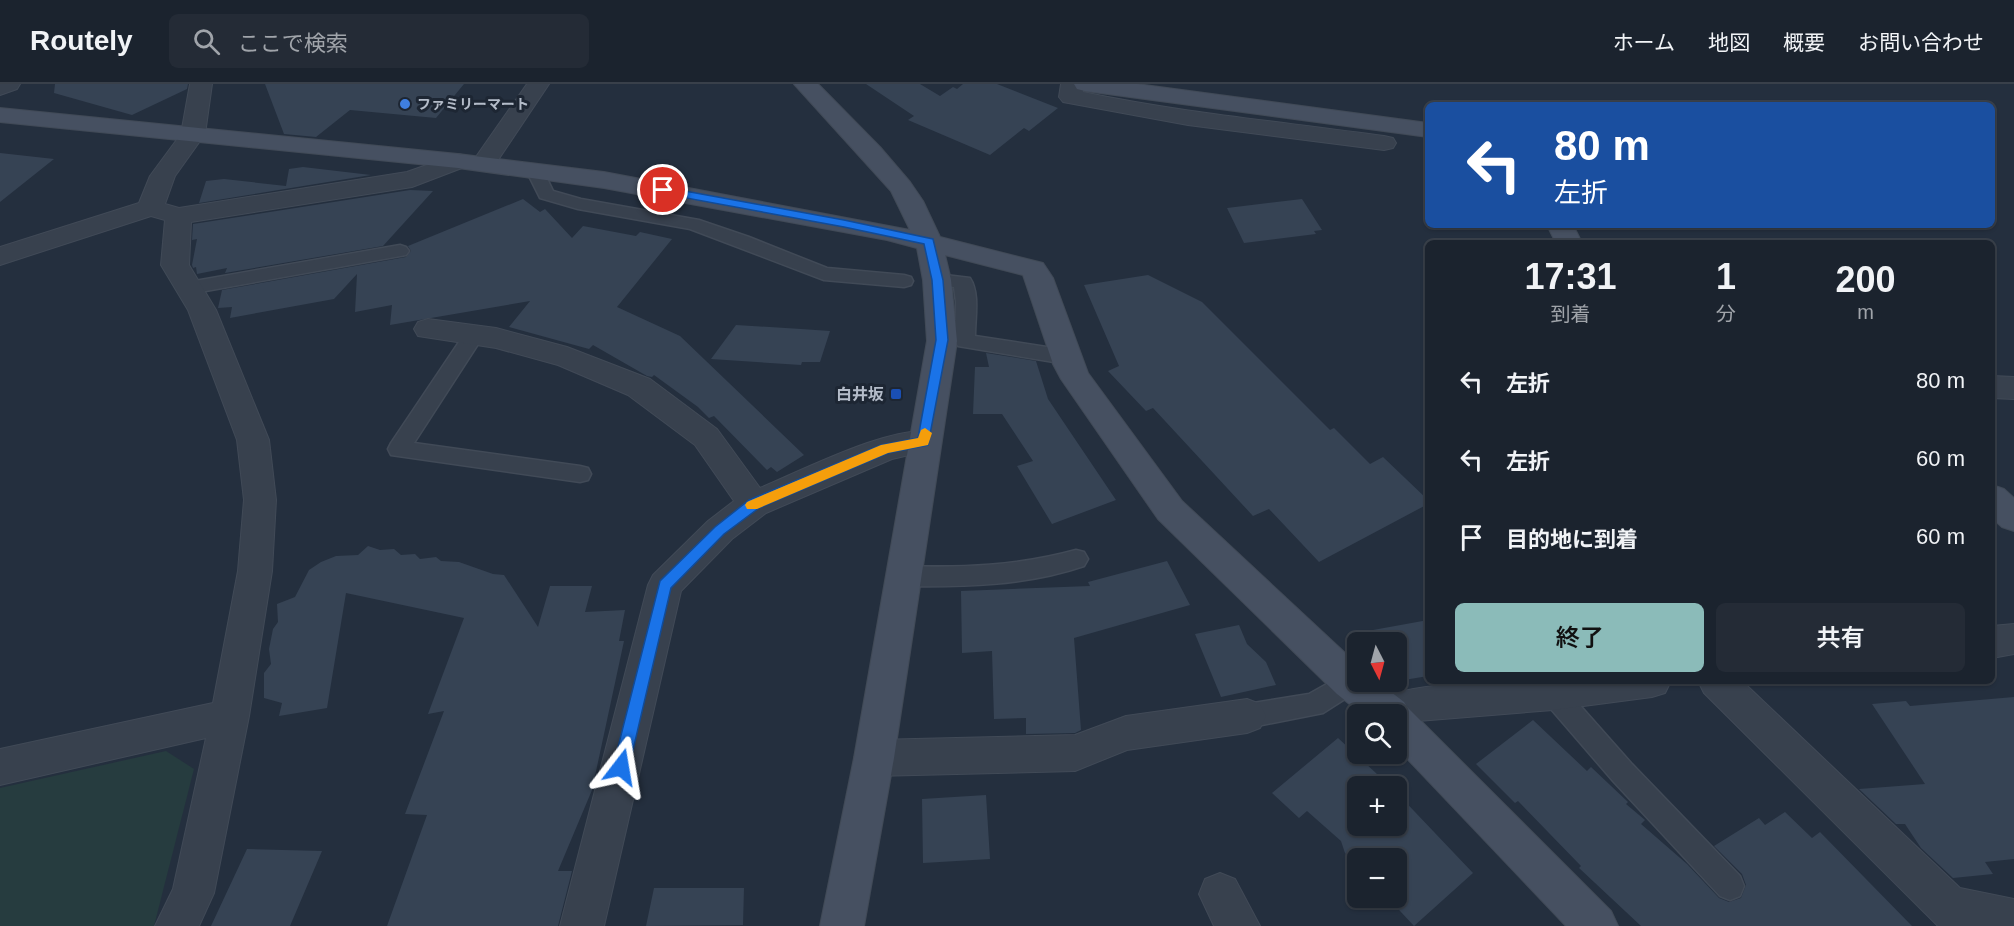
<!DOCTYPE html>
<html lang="ja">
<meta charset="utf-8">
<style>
:root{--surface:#1b232e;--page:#242b36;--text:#f1f3f6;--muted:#a0a4aa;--line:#39404a;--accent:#8bbbb9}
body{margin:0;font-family:Arial,"Noto Sans JP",sans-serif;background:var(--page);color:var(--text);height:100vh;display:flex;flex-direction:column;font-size:22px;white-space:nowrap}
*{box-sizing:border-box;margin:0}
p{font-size:20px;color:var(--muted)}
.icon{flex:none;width:33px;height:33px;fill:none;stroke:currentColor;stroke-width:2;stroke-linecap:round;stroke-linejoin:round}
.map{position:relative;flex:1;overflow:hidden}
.panel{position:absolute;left:1425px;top:156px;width:570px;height:444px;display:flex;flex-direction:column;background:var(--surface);border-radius:9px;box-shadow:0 2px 4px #0004,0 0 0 2px var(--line)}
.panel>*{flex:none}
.top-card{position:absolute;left:1425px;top:18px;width:570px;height:126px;border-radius:9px;box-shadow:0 2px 4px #0004,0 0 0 2px var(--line);background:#1a4fa0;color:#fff;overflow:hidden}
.needle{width:39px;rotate:174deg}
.controls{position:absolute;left:1347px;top:548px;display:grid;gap:12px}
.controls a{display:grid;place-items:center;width:60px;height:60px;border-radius:9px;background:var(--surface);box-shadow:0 2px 4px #0004,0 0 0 2px var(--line);font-size:30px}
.pin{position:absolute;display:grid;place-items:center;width:51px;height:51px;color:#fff;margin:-26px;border:3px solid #fff;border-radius:50%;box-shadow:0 2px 6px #0007}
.me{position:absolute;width:66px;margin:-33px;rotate:14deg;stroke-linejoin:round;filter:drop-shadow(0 0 4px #0008)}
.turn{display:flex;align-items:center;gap:21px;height:126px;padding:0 30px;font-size:27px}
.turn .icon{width:78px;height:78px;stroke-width:2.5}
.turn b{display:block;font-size:42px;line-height:51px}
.eta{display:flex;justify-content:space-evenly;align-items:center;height:102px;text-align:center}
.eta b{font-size:36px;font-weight:600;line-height:42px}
.button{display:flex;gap:12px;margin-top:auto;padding:12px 30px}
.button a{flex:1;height:69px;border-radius:9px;background:var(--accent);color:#111;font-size:24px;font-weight:600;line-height:69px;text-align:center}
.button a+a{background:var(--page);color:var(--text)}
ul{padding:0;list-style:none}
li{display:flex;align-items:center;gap:18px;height:78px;padding:0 30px}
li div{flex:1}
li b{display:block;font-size:22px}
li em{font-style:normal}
header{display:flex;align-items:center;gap:36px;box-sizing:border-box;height:84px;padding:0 30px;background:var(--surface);border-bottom:2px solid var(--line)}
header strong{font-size:28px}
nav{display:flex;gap:33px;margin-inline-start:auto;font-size:21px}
.search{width:420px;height:54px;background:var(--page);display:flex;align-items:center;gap:15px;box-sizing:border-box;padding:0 21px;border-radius:9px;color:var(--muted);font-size:22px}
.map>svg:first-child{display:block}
.green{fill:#263c3f}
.building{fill:#364354}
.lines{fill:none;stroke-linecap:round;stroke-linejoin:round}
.lane-casing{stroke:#414a57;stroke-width:3}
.street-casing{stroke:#414a57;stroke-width:2}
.secondary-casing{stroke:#414a57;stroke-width:2}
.lane{fill:#38414e;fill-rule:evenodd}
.street{fill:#38414e;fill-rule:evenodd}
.secondary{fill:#465061;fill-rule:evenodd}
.route{fill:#1a73e8;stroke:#114b97;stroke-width:1.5}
.slow{fill:#f59e0b}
.shop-dot{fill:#3f7fe0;stroke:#1d2633;stroke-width:2}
.transit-dot{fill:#1a4fb4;stroke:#1d2633;stroke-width:2}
.labels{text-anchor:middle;stroke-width:6;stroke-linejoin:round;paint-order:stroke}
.far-poi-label{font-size:14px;font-weight:bold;fill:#b4bcc9;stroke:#1d2633;text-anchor:start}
.poi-label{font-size:16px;font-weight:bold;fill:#b4bcc9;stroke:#1d2633;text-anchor:end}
</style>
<header>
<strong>Routely</strong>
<div class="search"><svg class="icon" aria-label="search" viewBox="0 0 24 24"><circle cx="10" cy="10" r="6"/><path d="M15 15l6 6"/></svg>ここで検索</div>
<nav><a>ホーム</a><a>地図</a><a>概要</a><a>お問い合わせ</a></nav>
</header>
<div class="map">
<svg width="2014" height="842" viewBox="0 0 2014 842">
<rect width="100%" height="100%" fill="#242f3e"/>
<!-- green -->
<path class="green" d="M166,667L194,685L154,842H0V704Z"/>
<!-- building -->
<path class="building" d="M55,0H188L187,5L132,31L54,9Z
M265,0H464L436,34L350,26L316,53L284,50Z
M866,0H920L940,12L953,3L957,5L963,0H997L1058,24L1029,47L1024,44L990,71L908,36L914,32Z
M0,69L54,75L0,118Z
M303,83L371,91L199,119L206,97L224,95L286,102L289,85Z
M410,106L433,107L383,162L225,189L227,184L197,190L196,183L193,184L192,181L197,155L192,156L193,140Z
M523,115L540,128L545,125L572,154L583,142L636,152L640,148L672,155L617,223L680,252L804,371L777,388L771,383L767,386L714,332L709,334L698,323L654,291L652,293L647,292L593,261L589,265L509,243L530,217L390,241L392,221L355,228L357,190L334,215L230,234L232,223L218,224L222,206L406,173L411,167L408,162Z
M1302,115L1322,146L1314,147L1316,150L1244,159L1227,124Z
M1148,191L1202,218L1330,346L1334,344L1370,380L1383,373L1428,416V420L1319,478L1269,425L1253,432L1153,324L1146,327L1108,287L1119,282L1084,201Z
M736,241L801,245L830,247L820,278H802L801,281L711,275Z
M986,269L1036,277L1048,315L1116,416L1052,440L1017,382L1033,377L1002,330H973L975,283H989Z
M368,462L380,466L394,465L401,471L415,470L420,475L436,473L441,477L459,478L493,490L504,491L538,543L550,502H592L585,528L625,526L619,557H624L592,706L558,787H572L558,842H387L427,731L405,730L444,627L428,630L464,534L346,509L327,624L279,632L282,619L264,614V589L271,580L269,565L273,545L278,538L277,520L295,513L309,486L321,478L336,472L358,471Z
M1167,477L1190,521L1074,554L1081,646L1075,649L1026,650V634L994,635L992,567L962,569L961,507L1090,502L1088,498Z
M1428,536V592L1386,599L1385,597H1396V558H1367L1362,548Z
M1239,541L1247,560L1266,578L1276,601L1221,613L1195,550Z
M2014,613V775L1985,778L1993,790L1953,794L1921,764L1905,740H1896L1859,705L1925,700L1872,620L1906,617L1910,622Z
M1533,636L1587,687L1591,683L1628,718L1626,720L1645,736L1641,740L1687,780L1719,814L1729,818L1741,814L1746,801L1742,790L1714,762L1759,734L1765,741L1785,728L1812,754L1820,748L1912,842H1641L1579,784L1581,782L1518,717L1515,719L1476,680Z
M1338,654L1390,702H1358V741H1396V708L1473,789L1414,842L1387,813H1396V774H1358V782L1345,769L1341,757L1307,727L1299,734L1272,709Z
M986,711L990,775L923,779L922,715Z
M247,765L322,767L290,842H211Z
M654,804H744L743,841L646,842Z"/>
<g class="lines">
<!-- lane casing -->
<g class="lane-casing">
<path id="lane" d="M535,81L541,82L553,107L581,115L699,136L749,153L827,184L904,191L911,193L913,197L911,201L904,203L824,196L690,145L578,125L540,114L526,86L529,82Z
M400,161L406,163L409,167L406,171L189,210L182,208L180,204L182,200L189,198Z
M937,190L970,194C980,209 975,234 975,252L1066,266L1073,268L1076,273L1073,278L1066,280L958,262L955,257L956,218L954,203L930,200L928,196L930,192Z
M474,244L481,246L484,251L414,359L580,382L588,384L591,390L588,396L580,398L391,371L388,365L391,359L467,246Z
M1076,466L1084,468L1088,475L1084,482C1025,502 964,503 902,502L894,499L890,492L894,485L902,482C962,484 1018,482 1076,466Z
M1350,587L1358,590V597L1363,598L1359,606L1323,629L1247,644L1238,640L1234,632L1238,624L1247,620L1309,610Z
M1553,598L1562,601L1631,679L1740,792L1744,802L1740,812L1730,816L1720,812L1613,697L1544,617L1540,609L1544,601Z"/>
</g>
<!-- street casing -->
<g class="street-casing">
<path id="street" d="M0,0H20L17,5L0,11Z
M190,0H212L205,50L175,92L165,120L179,124L407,88L458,70L467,72L470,77L467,82L412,103L191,138L189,181L216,226L269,356L276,416L272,487L249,632L214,809L199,842H155L173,805L206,654L0,701V665L213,619L238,487L244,416L237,356L188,226L161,181L165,136L151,132L0,181V163L139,119L150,92L181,50Z
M527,0H549L492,85L483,87L474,85L471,80Z
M1061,0H1083V8C1182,29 1284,38 1384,52L1393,54L1396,59L1393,64L1384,66L1188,41L1063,18L1059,13Z
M428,235L496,244L567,263L650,295L717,345L760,404C799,388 898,337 935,349L940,357L935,365L892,375L766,429L732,455L681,507L604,842H560L648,501L653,491L708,437L734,417L695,361L628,311L558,281L496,264L418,252L414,245L418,238Z
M1992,292L2014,293V315L1992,314Z
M2014,540V570L1992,574V542Z
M1496,597H1671L1665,609L1652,613L1553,626L1418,637L1396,642V630H1370L1369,627L1375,615C1413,601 1455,600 1496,597Z
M1698,597H1742L1960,804L2014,815V842H1938L1704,609Z
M1247,615L1260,620L1266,632L1260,644L1247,649L1127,666L1075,687L874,692L860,687L854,674L860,661L874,656L1075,651L1126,632Z
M1220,789L1235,795L1260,842H1214L1199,810L1205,795Z"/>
</g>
<!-- secondary casing -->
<g class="secondary-casing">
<path id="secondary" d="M794,0H818L880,63L910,98L923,117L940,153L1043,179L1053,194L1088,289L1182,417L1358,581V597H1377L1404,618L1407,623L1611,827L1618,842H1566L1396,663V630H1362L1337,610L1158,435L1061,295L1053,280L1023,191L945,171L951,196L957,257L894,674L864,842H820L854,674L927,257L923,196L917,164L887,156L604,104L458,84L0,38V24L458,70L604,88L910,146L891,107Z
M1074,0H1137L1428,39V53L1085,7L1077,5Z
M1547,141H1573L1582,159H1556Z
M1992,401L2004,405L2014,414V447L2002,443L1992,434Z"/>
</g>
<!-- lane -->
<use href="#lane" class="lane"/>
<!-- street -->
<use href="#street" class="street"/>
<!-- secondary -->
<use href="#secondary" class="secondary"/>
</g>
<!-- route -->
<path class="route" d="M663,103L844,136L933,155L943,196L948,256L928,361L888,369L759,424L724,450L671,504L629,683L626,688L621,690L615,688L613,683L660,497L715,443L749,416L881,361L918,354L936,256L932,196L924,160L844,143L659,109V104Z"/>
<!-- slow -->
<path class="slow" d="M925,344L932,349L928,361L888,369L757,425H747L745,421L747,418L881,361L918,354L921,346Z"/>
<!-- markers -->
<circle class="shop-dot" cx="405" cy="20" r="6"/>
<rect class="transit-dot" x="890" y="304" width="12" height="12" rx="3"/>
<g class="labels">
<!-- far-poi labels -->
<g class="far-poi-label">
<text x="417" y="25">ファミリーマート</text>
</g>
<!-- poi labels -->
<g class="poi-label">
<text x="884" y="316">白井坂</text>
</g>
</g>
</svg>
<div class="controls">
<a><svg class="needle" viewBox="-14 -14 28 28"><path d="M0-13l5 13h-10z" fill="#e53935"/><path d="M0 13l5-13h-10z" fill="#a0a4aa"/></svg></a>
<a><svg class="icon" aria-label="search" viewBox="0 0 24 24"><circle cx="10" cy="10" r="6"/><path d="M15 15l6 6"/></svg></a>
<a>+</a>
<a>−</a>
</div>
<div class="pin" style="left:663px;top:106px;background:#d93025"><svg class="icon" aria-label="arrive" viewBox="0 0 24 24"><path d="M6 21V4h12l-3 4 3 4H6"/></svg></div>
<svg class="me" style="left:621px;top:683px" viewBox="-20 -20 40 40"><path d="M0-17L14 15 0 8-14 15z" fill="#1a73e8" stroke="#fff" stroke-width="4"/></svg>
<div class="top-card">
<div class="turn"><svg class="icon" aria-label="left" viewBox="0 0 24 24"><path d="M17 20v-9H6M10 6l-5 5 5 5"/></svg><div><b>80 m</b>左折</div></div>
</div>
<section class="panel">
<div class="eta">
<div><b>17:31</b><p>到着</p></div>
<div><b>1</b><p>分</p></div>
<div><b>200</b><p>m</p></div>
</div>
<ul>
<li><svg class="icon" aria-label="left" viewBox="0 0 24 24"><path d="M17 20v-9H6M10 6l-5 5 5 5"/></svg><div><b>左折</b></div><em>80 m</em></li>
<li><svg class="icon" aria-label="left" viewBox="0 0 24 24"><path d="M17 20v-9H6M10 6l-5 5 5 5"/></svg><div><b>左折</b></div><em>60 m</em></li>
<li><svg class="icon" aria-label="arrive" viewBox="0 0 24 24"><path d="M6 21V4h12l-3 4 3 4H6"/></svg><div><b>目的地に到着</b></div><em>60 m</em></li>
</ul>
<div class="button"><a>終了</a><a>共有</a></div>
</section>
</div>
